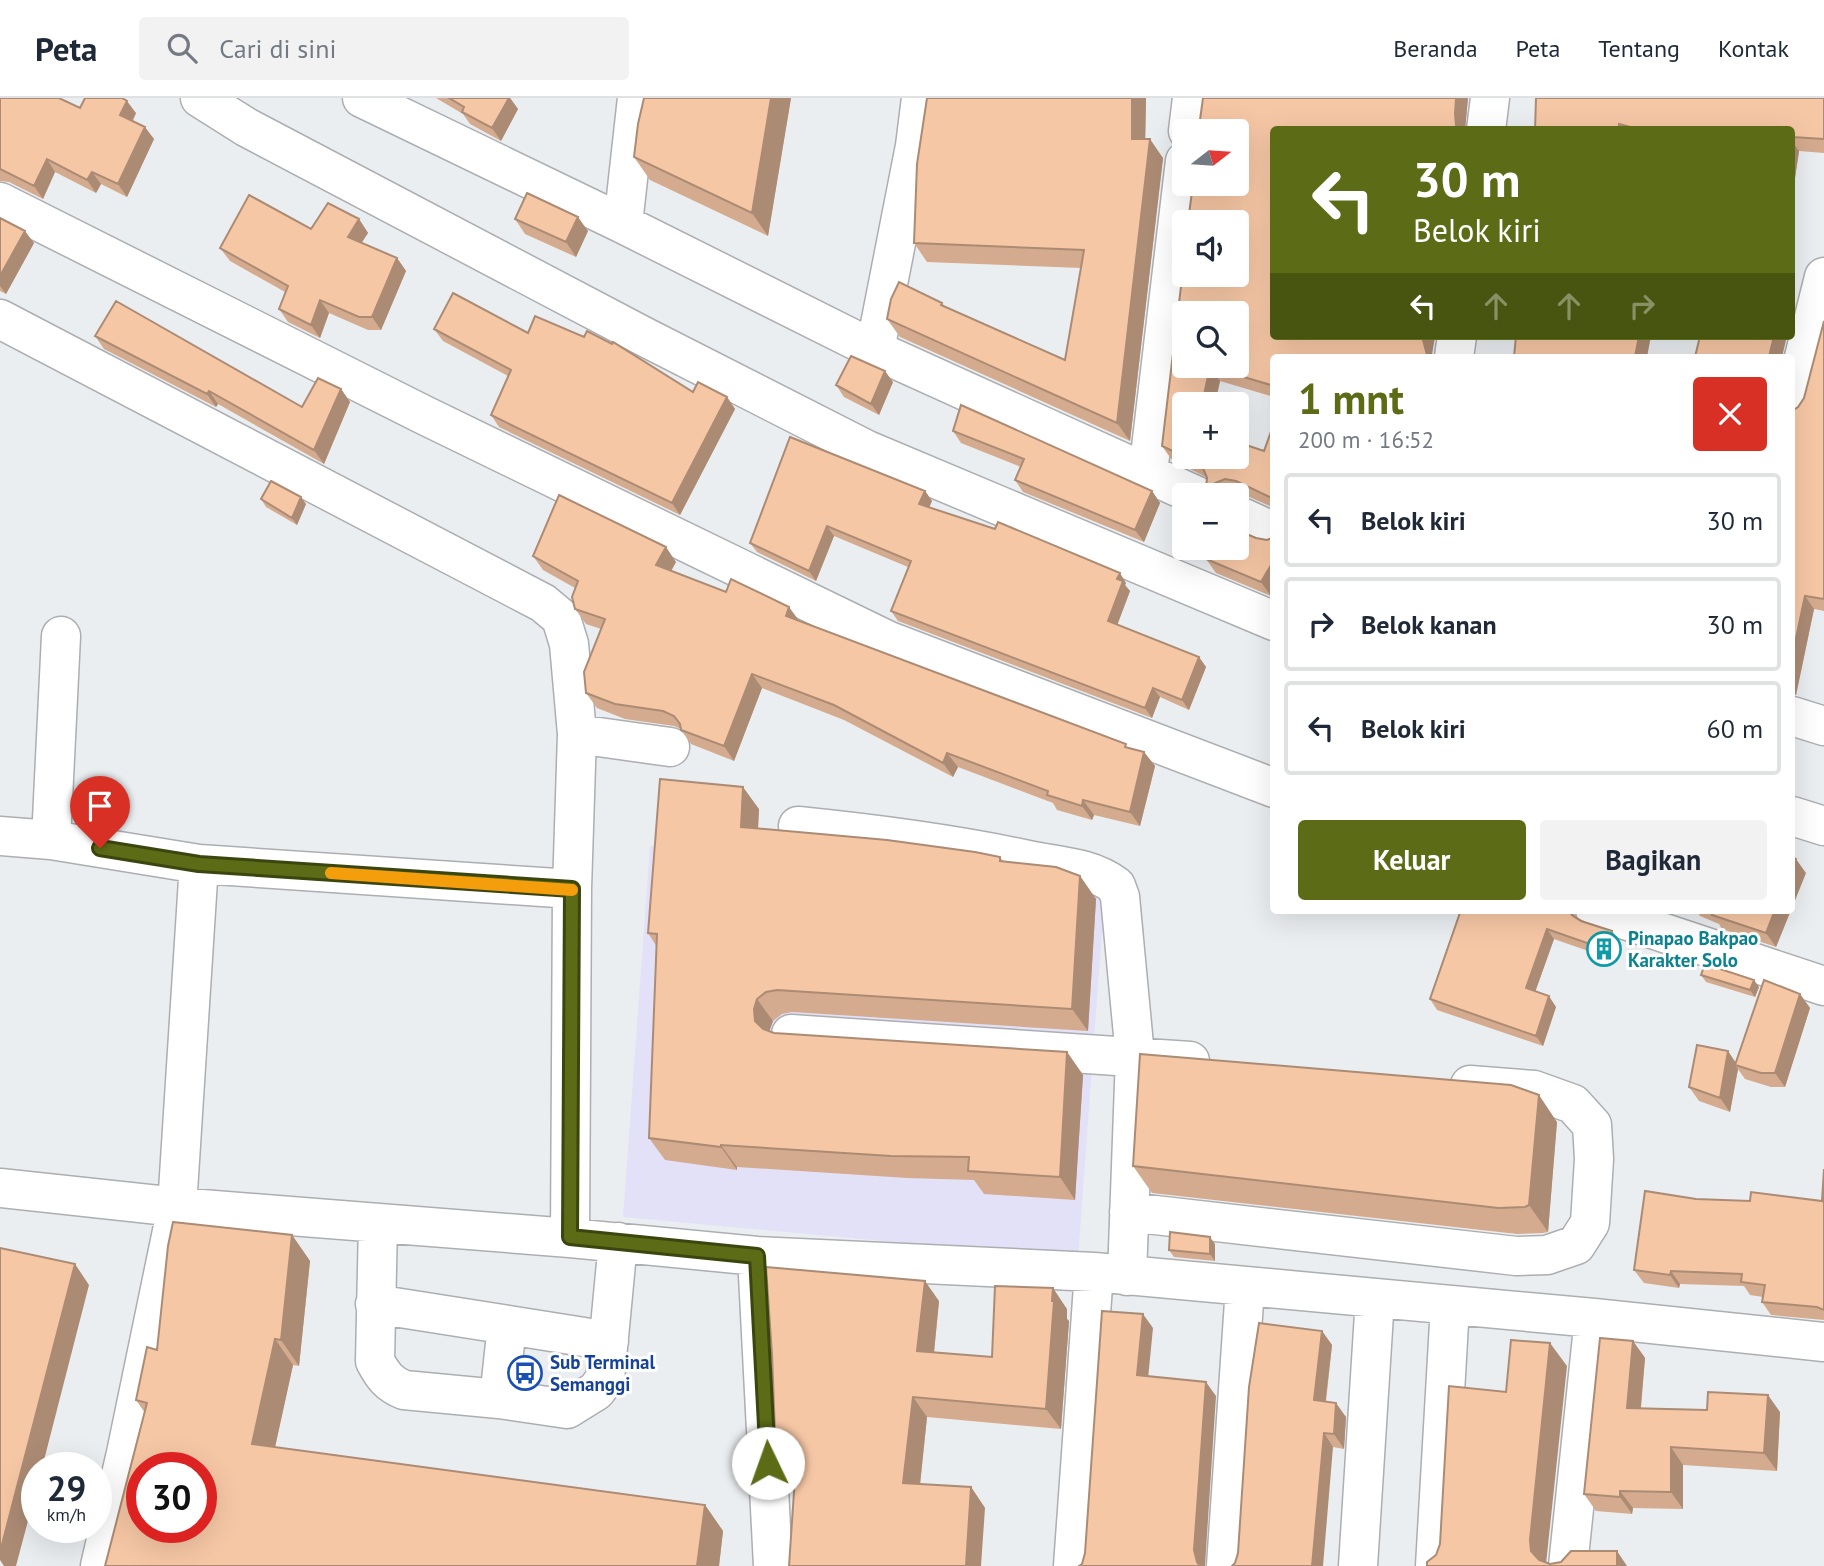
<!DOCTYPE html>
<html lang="id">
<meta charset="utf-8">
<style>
:root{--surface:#fff;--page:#f2f2f3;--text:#1f2937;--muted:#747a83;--line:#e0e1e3;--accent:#5b6b16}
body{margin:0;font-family:"PT Sans",sans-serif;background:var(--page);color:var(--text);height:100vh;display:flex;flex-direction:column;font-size:26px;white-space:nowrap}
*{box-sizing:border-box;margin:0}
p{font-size:23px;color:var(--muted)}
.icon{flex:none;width:38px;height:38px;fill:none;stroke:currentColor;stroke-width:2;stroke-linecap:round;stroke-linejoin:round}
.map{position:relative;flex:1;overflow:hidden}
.drawer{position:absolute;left:1270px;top:256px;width:525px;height:560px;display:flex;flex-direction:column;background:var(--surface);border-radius:7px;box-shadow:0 7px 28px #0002}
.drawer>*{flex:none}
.banner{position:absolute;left:1270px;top:28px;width:525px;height:214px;border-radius:7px;box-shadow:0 7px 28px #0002;background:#5b6b16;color:#fff;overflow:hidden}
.needle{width:46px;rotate:73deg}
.buttons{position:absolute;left:1172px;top:21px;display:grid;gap:14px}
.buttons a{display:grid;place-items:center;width:77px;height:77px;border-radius:7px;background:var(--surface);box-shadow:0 7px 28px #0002;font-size:35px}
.speed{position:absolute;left:21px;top:1354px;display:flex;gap:14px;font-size:35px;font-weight:700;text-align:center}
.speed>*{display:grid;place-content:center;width:91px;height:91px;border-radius:50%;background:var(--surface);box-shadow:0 7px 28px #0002;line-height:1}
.speed small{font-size:18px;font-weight:400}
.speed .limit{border:10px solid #d22;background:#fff;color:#111}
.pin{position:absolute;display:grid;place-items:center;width:60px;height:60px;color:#fff;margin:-72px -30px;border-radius:50% 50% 50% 0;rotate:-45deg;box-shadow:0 0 7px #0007}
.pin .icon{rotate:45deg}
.me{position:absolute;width:77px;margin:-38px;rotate:357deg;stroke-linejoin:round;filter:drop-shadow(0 0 5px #0008)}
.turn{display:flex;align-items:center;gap:24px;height:147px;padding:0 28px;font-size:32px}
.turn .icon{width:91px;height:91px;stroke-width:2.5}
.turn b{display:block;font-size:49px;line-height:60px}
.lanes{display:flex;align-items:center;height:66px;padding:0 28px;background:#0003;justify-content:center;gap:35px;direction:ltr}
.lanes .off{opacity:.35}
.round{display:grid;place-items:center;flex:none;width:74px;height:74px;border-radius:7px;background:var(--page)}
.headline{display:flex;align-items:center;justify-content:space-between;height:119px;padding:0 28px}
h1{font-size:42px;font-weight:700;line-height:52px;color:var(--accent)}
.action{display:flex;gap:14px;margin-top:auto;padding:14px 28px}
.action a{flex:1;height:80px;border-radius:7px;background:var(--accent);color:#fff;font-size:28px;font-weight:700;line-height:80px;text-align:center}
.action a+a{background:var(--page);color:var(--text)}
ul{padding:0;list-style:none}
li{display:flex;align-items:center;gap:21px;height:94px;margin:0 14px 10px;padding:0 14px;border:4px solid var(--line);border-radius:7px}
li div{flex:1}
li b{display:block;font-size:26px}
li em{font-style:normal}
header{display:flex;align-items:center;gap:42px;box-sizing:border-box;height:98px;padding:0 35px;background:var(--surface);border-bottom:2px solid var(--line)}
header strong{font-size:33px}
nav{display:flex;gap:38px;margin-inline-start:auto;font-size:24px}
.search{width:490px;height:63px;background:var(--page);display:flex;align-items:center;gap:18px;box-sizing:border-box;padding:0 24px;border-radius:7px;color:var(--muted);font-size:26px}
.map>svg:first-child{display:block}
.commercial{fill:#e3e1f7}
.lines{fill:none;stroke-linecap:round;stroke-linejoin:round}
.minor-casing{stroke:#acaeb1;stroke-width:41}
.minor{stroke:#fff;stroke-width:38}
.wall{fill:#d4ab8e}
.shaded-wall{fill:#ac8b74}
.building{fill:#f6c7a5;stroke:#ac8b74;stroke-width:2;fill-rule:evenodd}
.route-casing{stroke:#3b460e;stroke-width:18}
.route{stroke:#5b6b16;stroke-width:12}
.slow{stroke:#f59e0b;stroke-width:12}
.labels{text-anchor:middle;stroke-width:6;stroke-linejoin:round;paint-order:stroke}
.culture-label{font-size:19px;font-weight:bold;fill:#0d838f;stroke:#fff;text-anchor:start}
.transit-label{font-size:19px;font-weight:bold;fill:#164399;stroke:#fff;text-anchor:start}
</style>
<header>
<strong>Peta</strong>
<div class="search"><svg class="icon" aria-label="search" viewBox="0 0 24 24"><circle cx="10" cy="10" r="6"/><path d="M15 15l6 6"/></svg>Cari di sini</div>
<nav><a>Beranda</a><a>Peta</a><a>Tentang</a><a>Kontak</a></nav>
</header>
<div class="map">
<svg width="1824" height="1468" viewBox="0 0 1824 1468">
<rect width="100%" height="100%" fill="#ebeef1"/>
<!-- commercial -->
<path class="commercial" d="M650,748L1105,792L1078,1161L623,1119Z"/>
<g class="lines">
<!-- minor casing -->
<g class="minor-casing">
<path id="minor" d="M200,0L246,29L643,238L867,352L1274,523
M362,0L623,126L875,252L915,48L921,0
M1486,32L1490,0
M1188,33L1192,0
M0,104L424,317L889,543L1274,690
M623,126L637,0
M0,221L543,505L561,520L569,546L577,636L572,791L570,1140
M875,252L1195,397
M1454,259L1457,238
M1792,307L1824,179
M1148,375L1185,63
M1237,417L1274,434
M1792,618L1824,628
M577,636L670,649
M1792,718L1824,728
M798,728C877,736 955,746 1033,763C1061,768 1093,770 1116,788L1120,799L1135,958L1127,1178
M0,738L51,742L199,766L572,791
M51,742L61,538
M1595,812L1824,888
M791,936L1190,963
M0,1090L177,1109L570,1140L757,1158L1094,1174L1594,1220L1824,1244
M1129,1114L1516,1158L1547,1157L1576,1147L1590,1125L1594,1061L1592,1027L1573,1006L1534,992L1470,987
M378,1125L375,1263C383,1278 389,1286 404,1292L499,1301L567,1311L596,1293L605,1281L618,1144
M757,1158L773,1468
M375,1206L609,1243
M499,1301L507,1227
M100,1468L126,1355L177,1109L199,766
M1073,1468L1094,1174
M1226,1468L1245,1189
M1358,1468L1375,1200
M1435,1468L1450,1208
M1568,1468L1594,1220"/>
</g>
<!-- minor -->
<use href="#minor" class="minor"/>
</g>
<!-- wall -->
<path class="wall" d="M0,0L136,15L133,23L154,41L127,99L101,86L96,95L55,74L43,101L9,84L0,83Z
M436,0H510L518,11L501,43L470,26L463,16Z
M791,0L768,138L650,82L634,59Z
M927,0H1146L1145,41L1163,60L1130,343L900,239L887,221L942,205L945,209L1065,262L1081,170L927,164L914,145Z
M1203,0H1468L1465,32H1274V238H1435L1432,256L1274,259V299L1220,283L1215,306H1185V359L1264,353L1274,325V410L1245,397L1234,395L1229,397H1212L1206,389V379L1172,362L1162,348Z
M1824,0V55L1799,53L1795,80L1792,79V32H1535Z
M0,120L34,145L6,196L0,193Z
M359,121L368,135L361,145L397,160L406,173L381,232H368L329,215L320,240L288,224L279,211L285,194L230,163L220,150Z
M515,121L588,133L576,159L525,136Z
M1824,223V513L1814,511L1796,597H1792V313L1798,309L1804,300Z
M434,231L528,235L693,294L727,299L735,311L680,417L499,329L491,317L508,278L443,243Z
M95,238L302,309L341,291L350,304L324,366L218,306L216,309L104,251Z
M893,284L879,317L844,299L836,287Z
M953,333L1152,393L1160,405L1144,444L1023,394L1015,382L1021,369L961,345Z
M925,393L932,403L929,410L1126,485L1125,487L1130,493L1117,527L1199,559L1206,569L1189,612L1160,599L1152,620L898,523L891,513L908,469L834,438L816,483L757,454L750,445Z
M261,401L306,406L297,427L266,409Z
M1256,440L1267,442L1271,498L1216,475L1206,461Z
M533,458L676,464L671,473L1129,650L1144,654L1155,668L1140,728L1094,717L1092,722L1057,712L1053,705L958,669L953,679L844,622L762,590L734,663L691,646L681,631L674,628L625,621L597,610L586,595L601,531L586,526L575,511V490L543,472Z
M759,711L758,731L1000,759L1003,763L1080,778L1096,801L1088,933L792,914L782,916L773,923L769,934L774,935L1067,954L1083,977L1075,1102L984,1096L974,1082L907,1080L737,1069V1072L665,1062L649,1040L657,849L648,835Z
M1459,812H1574L1575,818L1619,843L1614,862L1554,841L1535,894L1556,909L1543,948L1437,912L1430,901L1460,812Z
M1696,812H1791L1776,849L1722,831L1719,826L1700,818Z
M1701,877L1759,889L1755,899L1706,884Z
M1800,896L1810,910L1785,989H1771L1745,981L1738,971L1730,1014L1699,1003L1689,989L1736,964Z
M1557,1024L1548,1134L1543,1135L1517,1136L1152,1095L1133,1068Z
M1824,1071V1222L1771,1217L1762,1204L1763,1199L1750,1197L1744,1188L1680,1186L1679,1190L1644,1185L1634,1172L1696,1101L1750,1103H1822Z
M292,1137L310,1163L299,1268L293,1267L275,1349L705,1407L723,1433L719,1468L145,1315L136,1302L157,1252Z
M1215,1146V1163L1174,1159L1169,1152Z
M939,1203L934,1255L992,1259L1067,1211V1221L1069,1223L1061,1331L927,1319L920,1386L971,1389L985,1410L790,1383L776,1362Z
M1322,1233L1332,1247L1326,1304L1346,1319L1344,1351L1333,1349L1235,1465Z
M1633,1243L1645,1260L1641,1311L1780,1314L1777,1373L1683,1367V1411L1633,1410L1632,1416L1596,1413L1584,1396Z"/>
<!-- shaded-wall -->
<path class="shaded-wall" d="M509,0H510L518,11L501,43L492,30Z
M771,0H791L768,138L752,115Z
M1132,0H1146L1145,59L1132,41Z
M1456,0H1468L1465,32H1459L1456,27L1455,16Z
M127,3L136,15L129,29L120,17Z
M145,29L154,41L127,99L118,86Z
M1150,41L1163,60L1130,343L1117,325Z
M1792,43L1799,53L1795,80L1792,76Z
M47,61L55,74L43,101L34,88Z
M92,74L101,86L96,95L87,82Z
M578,119L588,133L576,159L566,144Z
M359,121L368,135L357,152L348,139Z
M25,133L34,145L6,196L0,188V178Z
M397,160L406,173L381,232L372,219Z
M320,202L329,215L320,240L311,227Z
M1423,238H1435L1432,256L1433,259H1426L1423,242Z
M1639,238H1651L1647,259H1635Z
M1774,238H1787L1782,259H1769Z
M1210,269L1220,283L1215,306H1202Z
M885,273L893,284L879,317L871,306Z
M341,291L350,304L324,366L314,352Z
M209,293L218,306L216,309L207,296Z
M727,299L735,311L680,417L672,405Z
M1215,385L1224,397H1215L1210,390Z
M925,393L932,403L926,416L919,406Z
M1152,393L1160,405L1144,444L1135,432Z
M301,399L306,406L297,427L292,420Z
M827,428L834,438L816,483L809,473Z
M666,449L676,464L666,482L656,467Z
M1274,462V493L1271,498L1261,484Z
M1120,475L1126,485L1125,487L1130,493L1115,533L1108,523L1117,481Z
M1805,498L1814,511L1796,597L1792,591V559Z
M789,509L800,524L786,518Z
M1199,559L1206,569L1189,612L1182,602Z
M752,576L762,590L734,663L724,648Z
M1153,590L1160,599L1152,620L1145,610Z
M1144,654L1155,668L1140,728L1130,714Z
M947,655L958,669L953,679L943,665Z
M743,689L759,711L757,751L741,729Z
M1083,702L1094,717L1092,722L1082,708Z
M1796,761L1806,775L1792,810V772Z
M1080,778L1096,801L1088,933L1072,911Z
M1775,812H1791L1776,849L1766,835Z
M1547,831L1554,841L1533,900L1526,890Z
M1612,833L1619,843L1614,862L1607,852Z
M1754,882L1759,889L1755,899L1750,892Z
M1800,896L1810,910L1785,989L1775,975Z
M1549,898L1556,909L1543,948L1536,938Z
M757,901L773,923L769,934L771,945L755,923L754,911Z
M1728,953L1738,968L1735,967L1738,971L1730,1014L1720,1000Z
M1067,954L1083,977L1075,1102L1060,1079Z
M1539,997L1557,1024L1548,1134L1529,1107Z
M721,1047L737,1069V1072L721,1049Z
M292,1137L310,1163L299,1268L281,1242Z
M1210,1139L1215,1146V1163L1210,1156Z
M75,1166L89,1187L42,1370H37V1389L16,1468H4L0,1462V1454Z
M1671,1173L1680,1186L1679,1190L1670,1177Z
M925,1183L939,1203L932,1274L917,1253Z
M1053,1190L1067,1211V1221L1069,1223L1061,1331L1046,1311Z
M1143,1216L1153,1230L1147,1291L1137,1277Z
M1322,1233L1332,1247L1324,1316L1314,1302Z
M275,1241L293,1267L270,1372L252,1346Z
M1633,1243L1645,1260L1639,1328L1627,1310Z
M1550,1245L1567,1268L1546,1466L1542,1468L1531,1453L1530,1442Z
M1206,1284L1216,1298L1205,1468H1200L1197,1464L1194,1452Z
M1768,1297L1780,1314L1777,1373L1764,1355Z
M913,1299L927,1319L918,1406L903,1385Z
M1336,1305L1346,1319L1344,1351L1334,1336Z
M1324,1335L1333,1349L1323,1468H1312Z
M1671,1349L1683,1367V1411L1671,1394Z
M971,1389L985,1410L981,1468H966Z
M1620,1393L1633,1410L1632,1416L1620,1399Z
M705,1407L723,1433L719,1468H697Z
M1617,1453L1627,1468H1617Z"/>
<!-- building -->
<path class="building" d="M0,0H59L80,10L85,0H122L127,3L120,17L145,29L118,86L92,74L87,82L47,61L34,88L0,71Z
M449,0H509L492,30L462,14L464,9Z
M644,0H771L752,115L634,59L638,26Z
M927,0H1132V41H1150L1117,325L887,221L891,201L899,184L942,205L941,207L1065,262L1084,152L914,145L917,66Z
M1203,0H1456L1455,16L1456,27L1460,32H1274V238H1423V242L1427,257L1426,259H1274V288L1210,269L1202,306H1185V359H1237V344L1264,353L1274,325V401L1236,383L1225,381L1215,385L1210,390L1206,389L1207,380L1203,370L1194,363L1162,348L1185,155V177H1237V124H1188L1193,86H1237V33H1193L1200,22ZM1185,215H1237V268H1185Z
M1536,0H1824V41L1792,39V32H1642L1619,26V32H1535Z
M527,95L578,119L566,144L515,121Z
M249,97L311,131L328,105L359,121L348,139L397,160L372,219H359L320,202L311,227L279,211L288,188L220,150Z
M0,120L25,133L0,178Z
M453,195L528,235L535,218L584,239L587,233L612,246L613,244L693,294L698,284L727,299L672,405L491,317L511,272L434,231Z
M116,203L302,309L318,280L341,291L314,352L209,293L207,296L95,238Z
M1824,223V501L1805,498L1792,559V313L1798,309L1804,300Z
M1516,238H1639L1635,259H1514Z
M1700,238H1774L1769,259H1695Z
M851,258L885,273L871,306L836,287Z
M961,307L1152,393L1135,432L1015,382L1024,361L953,333Z
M790,339L925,393L919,406L995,431L998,424L1120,475L1117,481L1123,483L1108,523L1199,559L1182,602L1153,590L1145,610L891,513L911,463L827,428L809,473L750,445Z
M271,383L301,399L292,420L261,401Z
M559,397L666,449L656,467L726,494L731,481L789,509L786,518L1126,646L1125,649L1144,654L1130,714L1083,702L1082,708L1047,697L1048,693L947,655L943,665L834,607L752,576L724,648L681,632L680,626L674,618L663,613L615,606L586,595L584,574L605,521L575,511L572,499L578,483L533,458Z
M1237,432L1256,440L1267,442L1274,439V462L1261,484L1206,461L1211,450H1237Z
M660,681L743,689L741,729L887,742L975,754L1000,759V763L1056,769L1080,778L1072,911L777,892L766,894L757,901L754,911L755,923L763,931L774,935L1067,954L1060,1079L968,1073L969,1059L891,1058L721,1047V1049L649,1040L657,836L648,835Z
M1792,759L1796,761L1792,772Z
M1461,812H1569L1572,817L1581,823L1612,833L1607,852L1547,831L1526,890L1549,898L1536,938L1430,901Z
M1709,812H1775L1766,835L1712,817L1713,814Z
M1705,866L1754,882L1750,892L1701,877Z
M1764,882L1800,896L1775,975H1761L1735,967Z
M1697,947L1728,953L1720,1000L1689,989Z
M1140,956L1511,987L1539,997L1529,1107L1525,1109L1498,1110L1133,1068Z
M1824,1071V1212L1817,1209L1762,1204L1765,1187L1741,1184L1742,1176L1671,1173L1670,1177L1634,1172L1645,1093L1696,1101L1750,1103L1751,1094L1822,1103Z
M173,1124L292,1137L281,1242L275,1241L252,1346L705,1407L697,1468H105L147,1305L136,1302L147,1249L157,1252L168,1148ZM142,1370H201V1430H142Z
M1170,1134L1210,1139V1156L1169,1152Z
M0,1150L75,1166L0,1454Z
M766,1169L925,1183L917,1253L992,1259L995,1188L1053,1190L1052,1203H1054L1046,1311L913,1299L903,1385L971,1389L966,1468H789L796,1364L776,1362L772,1256Z
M1102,1213L1143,1216L1137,1277L1206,1284L1194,1452L1197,1464L1200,1468H1079L1082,1466L1085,1455Z
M1259,1225L1322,1233L1314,1302L1336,1305L1334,1336L1324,1335L1312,1468H1232L1235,1465L1238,1455L1249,1289Z
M1600,1240L1633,1243L1627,1310L1707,1312L1708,1294L1768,1297L1764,1355L1671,1349V1394L1620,1393V1399L1584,1396Z
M1511,1242L1550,1245L1530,1442L1531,1453L1539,1462L1550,1466L1561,1464L1571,1453H1617V1468H1427V1464L1436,1457L1440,1446L1449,1288L1506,1294Z"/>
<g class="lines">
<!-- route casing -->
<g class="route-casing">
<path id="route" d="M100,750L199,766L572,791L570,1139L757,1158L768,1365"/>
</g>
<!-- route -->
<use href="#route" class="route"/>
<!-- slow -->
<path class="slow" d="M331,775L572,792"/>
</g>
<!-- icons -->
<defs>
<g id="building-ring" transform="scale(1.75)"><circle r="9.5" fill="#fff" stroke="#0f9aa8" stroke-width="1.5"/><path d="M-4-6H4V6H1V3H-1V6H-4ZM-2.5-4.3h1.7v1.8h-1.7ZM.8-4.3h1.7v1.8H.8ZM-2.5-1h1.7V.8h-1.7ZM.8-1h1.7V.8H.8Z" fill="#0f9aa8"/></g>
<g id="bus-ring" transform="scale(1.75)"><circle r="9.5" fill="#fff" stroke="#1a4fb4" stroke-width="1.5"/><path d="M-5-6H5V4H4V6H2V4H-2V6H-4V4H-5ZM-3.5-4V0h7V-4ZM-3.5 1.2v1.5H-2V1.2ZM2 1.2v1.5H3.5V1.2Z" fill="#1a4fb4"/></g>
</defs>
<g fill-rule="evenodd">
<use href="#building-ring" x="1604" y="851"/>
<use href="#bus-ring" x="525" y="1275"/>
</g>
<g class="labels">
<!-- culture labels -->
<g class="culture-label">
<text x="1628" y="847">Pinapao Bakpao<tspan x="1628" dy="22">Karakter Solo</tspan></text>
</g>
<!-- transit labels -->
<g class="transit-label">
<text x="550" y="1271">Sub Terminal<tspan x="550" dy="22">Semanggi</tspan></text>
</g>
</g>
</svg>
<div class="buttons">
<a><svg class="needle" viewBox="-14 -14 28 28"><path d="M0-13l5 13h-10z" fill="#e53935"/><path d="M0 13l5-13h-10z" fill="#747a83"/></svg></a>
<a><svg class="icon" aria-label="sound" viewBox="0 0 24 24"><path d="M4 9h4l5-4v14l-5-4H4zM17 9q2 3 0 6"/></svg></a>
<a><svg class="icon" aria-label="search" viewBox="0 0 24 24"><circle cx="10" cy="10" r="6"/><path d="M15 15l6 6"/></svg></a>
<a>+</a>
<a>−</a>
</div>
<div class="speed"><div>29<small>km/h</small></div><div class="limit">30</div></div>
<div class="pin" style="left:100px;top:750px;background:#d93025"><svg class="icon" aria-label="arrive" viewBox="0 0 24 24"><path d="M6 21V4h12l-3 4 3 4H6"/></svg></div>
<svg class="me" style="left:768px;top:1365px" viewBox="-20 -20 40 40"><circle r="19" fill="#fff"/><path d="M0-13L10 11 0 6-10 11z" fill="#5b6b16"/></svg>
<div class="banner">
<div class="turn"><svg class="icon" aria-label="left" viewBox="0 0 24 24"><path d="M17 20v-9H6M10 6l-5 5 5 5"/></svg><div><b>30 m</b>Belok kiri</div></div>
<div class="lanes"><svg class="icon" aria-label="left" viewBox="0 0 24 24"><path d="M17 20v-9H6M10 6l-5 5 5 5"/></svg><svg class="icon off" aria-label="ahead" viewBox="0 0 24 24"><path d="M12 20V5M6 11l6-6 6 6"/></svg><svg class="icon off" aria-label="ahead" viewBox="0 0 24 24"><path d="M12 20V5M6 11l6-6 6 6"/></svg><svg class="icon off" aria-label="right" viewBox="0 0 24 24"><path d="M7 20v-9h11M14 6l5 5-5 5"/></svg></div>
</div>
<section class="drawer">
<div class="headline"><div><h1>1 mnt</h1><p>200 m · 16:52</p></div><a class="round" style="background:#d93025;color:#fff"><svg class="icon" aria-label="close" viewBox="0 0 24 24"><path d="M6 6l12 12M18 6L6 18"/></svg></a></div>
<ul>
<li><svg class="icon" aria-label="left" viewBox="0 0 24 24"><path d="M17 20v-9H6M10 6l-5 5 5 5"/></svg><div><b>Belok kiri</b></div><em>30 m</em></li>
<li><svg class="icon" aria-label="right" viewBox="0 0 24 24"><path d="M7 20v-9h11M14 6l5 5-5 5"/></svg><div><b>Belok kanan</b></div><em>30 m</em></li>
<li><svg class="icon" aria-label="left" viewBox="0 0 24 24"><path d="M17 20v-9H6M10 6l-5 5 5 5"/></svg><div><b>Belok kiri</b></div><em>60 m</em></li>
</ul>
<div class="action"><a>Keluar</a><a>Bagikan</a></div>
</section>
</div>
